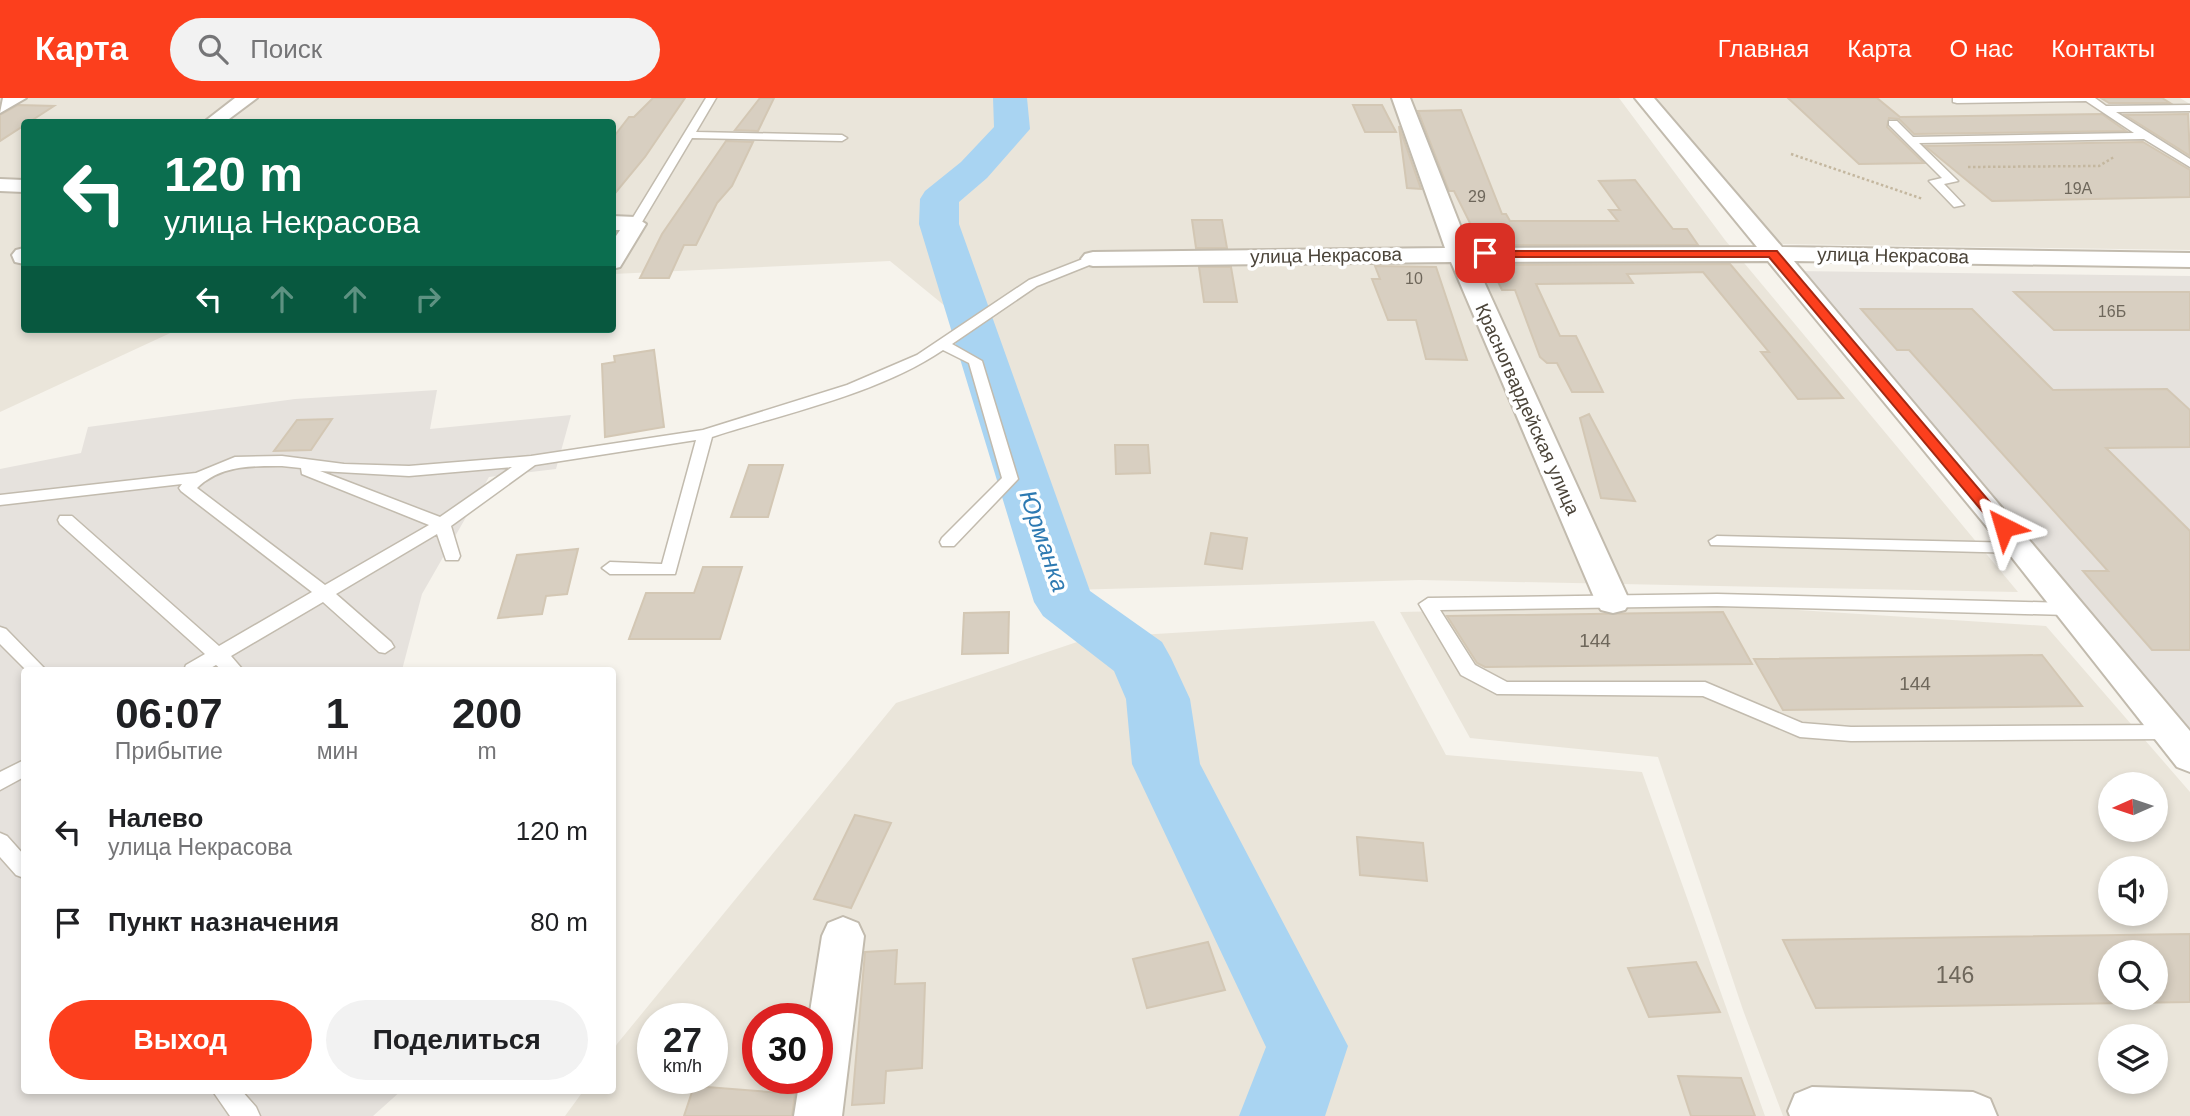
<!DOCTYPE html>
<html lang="ru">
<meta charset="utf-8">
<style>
:root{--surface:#fff;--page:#f2f2f2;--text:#202124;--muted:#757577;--accent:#fc3f1d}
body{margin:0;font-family:Arial,sans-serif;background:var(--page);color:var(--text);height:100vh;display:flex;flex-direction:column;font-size:26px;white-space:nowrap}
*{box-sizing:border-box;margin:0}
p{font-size:23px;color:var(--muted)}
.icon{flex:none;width:38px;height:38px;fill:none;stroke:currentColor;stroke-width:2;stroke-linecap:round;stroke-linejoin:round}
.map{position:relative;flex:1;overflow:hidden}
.side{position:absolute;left:21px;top:569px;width:595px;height:427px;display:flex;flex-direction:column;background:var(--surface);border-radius:7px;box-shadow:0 4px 10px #0003}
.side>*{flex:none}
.guide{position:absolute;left:21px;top:21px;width:595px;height:214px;border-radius:7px;box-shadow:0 4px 10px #0003;background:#0b6e4f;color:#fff;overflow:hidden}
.needle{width:46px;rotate:267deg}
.controls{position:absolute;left:2098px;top:674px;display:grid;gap:14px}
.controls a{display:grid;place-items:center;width:70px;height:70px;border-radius:50%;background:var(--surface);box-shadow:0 4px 10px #0003;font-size:35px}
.speed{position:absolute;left:637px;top:905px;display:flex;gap:14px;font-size:35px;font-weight:700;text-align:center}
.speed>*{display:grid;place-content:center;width:91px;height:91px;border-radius:50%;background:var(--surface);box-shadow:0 4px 10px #0003;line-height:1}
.speed small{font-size:18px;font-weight:400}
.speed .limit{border:10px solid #d22;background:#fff;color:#111}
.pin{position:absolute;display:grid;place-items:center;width:60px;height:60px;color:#fff;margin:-30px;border-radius:14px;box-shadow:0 4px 10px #0006}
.me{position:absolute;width:77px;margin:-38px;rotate:320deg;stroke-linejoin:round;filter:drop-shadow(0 0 5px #0008)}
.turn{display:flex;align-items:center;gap:24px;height:147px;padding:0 28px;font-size:32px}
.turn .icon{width:91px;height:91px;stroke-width:2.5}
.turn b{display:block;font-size:49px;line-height:60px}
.lanes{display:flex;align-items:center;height:66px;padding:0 28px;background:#0003;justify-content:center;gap:35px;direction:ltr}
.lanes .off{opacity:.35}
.eta{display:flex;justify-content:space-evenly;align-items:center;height:119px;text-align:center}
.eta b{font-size:42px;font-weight:600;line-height:49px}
.primary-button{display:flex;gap:14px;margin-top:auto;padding:14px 28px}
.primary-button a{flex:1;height:80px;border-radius:42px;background:var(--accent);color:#fff;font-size:28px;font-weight:600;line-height:80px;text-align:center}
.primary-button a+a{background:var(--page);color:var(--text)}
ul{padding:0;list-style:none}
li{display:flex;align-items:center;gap:21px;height:91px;padding:0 28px}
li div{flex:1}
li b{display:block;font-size:26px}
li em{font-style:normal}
header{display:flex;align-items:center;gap:42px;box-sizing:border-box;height:98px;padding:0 35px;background:var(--accent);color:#fff}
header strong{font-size:33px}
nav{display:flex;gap:38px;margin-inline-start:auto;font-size:24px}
.search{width:490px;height:63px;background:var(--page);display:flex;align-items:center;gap:18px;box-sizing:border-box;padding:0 24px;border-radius:38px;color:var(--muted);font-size:26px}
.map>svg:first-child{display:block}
.residential{fill:#eae5da;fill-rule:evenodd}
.industrial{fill:#e6e2dd}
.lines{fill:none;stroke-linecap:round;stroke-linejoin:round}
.river{fill:#a9d4f2;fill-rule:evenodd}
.building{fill:#d8cfc1;stroke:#d3c7b4;stroke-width:2;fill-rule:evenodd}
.service-casing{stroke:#c2bbae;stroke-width:3}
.minor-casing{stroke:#c2bbae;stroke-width:4}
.path{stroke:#c4b79f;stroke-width:2.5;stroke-dasharray:2.5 2.5;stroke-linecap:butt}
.service{fill:#fff;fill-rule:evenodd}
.minor{fill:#fff;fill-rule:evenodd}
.route{fill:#fc3f1d;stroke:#a42913;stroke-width:2}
.labels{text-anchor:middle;stroke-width:7;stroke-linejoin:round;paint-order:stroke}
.far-number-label{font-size:16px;fill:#6e675b}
.far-street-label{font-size:19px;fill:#4b4439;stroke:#fff}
.number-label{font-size:19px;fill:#6e675b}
.near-number-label{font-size:23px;fill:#6e675b}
.water-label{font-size:24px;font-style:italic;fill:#2e7ab2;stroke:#fff}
</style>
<header>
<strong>Карта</strong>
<div class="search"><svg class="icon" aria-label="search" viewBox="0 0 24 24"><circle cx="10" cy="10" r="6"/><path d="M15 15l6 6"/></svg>Поиск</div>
<nav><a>Главная</a><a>Карта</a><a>О нас</a><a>Контакты</a></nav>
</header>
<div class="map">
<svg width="2190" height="1018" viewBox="0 0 2190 1018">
<rect width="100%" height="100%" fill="#f6f3ec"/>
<!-- residential -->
<path class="residential" d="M0,0H1619L1725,142L2018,494L1419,482L1070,492L984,240L890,163L613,176L612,24H24V231H179L0,314Z
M1655,0H2180L2190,6V152L1778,146Z
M1718,507L2046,528L2190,694V1018H1783L1743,912L1658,659L1470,640L1400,514ZM2110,686H2156V732H2110ZM2110,770H2156V816H2110ZM2110,854H2156V900H2110ZM2110,938H2156V984H2110Z
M1374,523L1446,657L1642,674L1765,1018H565L584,992H612L613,953L617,946L896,605L1089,540ZM653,920H712V980H653ZM758,920H817V980H758Z"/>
<!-- industrial -->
<path class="industrial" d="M1795,173L2190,178V632Z
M437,292L430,331L571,317L556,371L489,379L422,496L402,572H24V992H402L373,1018H0V371L81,355L88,329L295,301Z"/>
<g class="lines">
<!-- river -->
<path class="river" d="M993,0H1027L1030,31L987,80L959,104V126L1090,493L1162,544L1171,560L1190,601L1200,666L1348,948L1325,1018H1239L1266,949L1132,666L1126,601L1114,573L1043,518L1034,504L919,126L920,101L925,93L961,64L994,29Z"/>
</g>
<!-- building -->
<path class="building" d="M653,0H685L645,59L612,99V41L629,19H634Z
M760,0H774L758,33L735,32Z
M1788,0H1877L1900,19L2102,16L2126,33L1914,36L1899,21L1889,20L1887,29L1924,65L1859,66Z
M2101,0H2162L2170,5H2109Z
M18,7L54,8L0,43V17Z
M1353,7H1382L1396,34H1365Z
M1461,12L1502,116H1506L1510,123H1618L1609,112H1620L1599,83L1635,82L1673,131H1687L1698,147H1481L1454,93H1449L1418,13Z
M2188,16L2190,58L2125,17Z
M1399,28L1421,91L1407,90Z
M726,43L753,44L732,88L717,105L696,147H684L669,180H640L662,136Z
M2143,44L2190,72V99L1992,103L1925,48Z
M1192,122H1222L1227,150H1196Z
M1730,166L1843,300L1798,301L1761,254H1769L1703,174L1627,176L1633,185L1536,186L1560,238H1576L1603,294H1572L1557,265H1547L1540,259L1515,192H1502L1490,167Z
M1375,168L1436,169L1467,262L1426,261L1416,222H1388L1372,181H1380Z
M1199,169H1231L1237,204H1204Z
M2014,194H2190V232H2054Z
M1861,211H1972L2053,292L2167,291L2190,312V349L2106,350L2190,433V552H2152L2083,473H2108L1909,252H1897Z
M654,252L664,329L605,339L602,266L615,264L614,258Z
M1589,316L1635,403L1601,400L1580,320Z
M332,321L311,352L274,353L297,322Z
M1115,347H1148L1150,375L1116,376Z
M749,367H783L768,419H731Z
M1211,435L1247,440L1242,471L1205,466Z
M578,451L567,496L546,498L542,516L498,520L517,457Z
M703,469H742L720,541H629L646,495H694Z
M1009,514L1008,555L962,556L964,515Z
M1723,514L1752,566L1485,569L1477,565L1447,518Z
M2042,557L2082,608L1783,612L1754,561Z
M855,717L891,725L851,810L814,801Z
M1357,739L1423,745L1427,783L1360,777Z
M2190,836V904L1816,910L1783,842ZM2110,854H2156V900H2110Z
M1208,844L1225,892L1147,910L1133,861Z
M897,852L895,886L925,885L922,970L886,973L884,1005L852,1007L865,854Z
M1696,864L1720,914L1649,919L1628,870Z
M1678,978L1741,980L1755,1018H1691Z
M694,988L795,996L792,1018H684Z"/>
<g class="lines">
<!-- service casing -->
<g class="service-casing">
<path id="service" d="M706,0H716L696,34L842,37L847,40L842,43L692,40L639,129H631L629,126Z
M1953,0H2095L2106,8L2190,7V13L2116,14L2190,61V69L2144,41L1919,45L1958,83L1944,86L1964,107L1954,109L1929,83L1942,80L1889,27V23H1897L1913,39L2134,35L2086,3L1957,5L1953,4Z
M1093,157L1099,161L1097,164L1037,188L952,246L982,263L1018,381L954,448H942L940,444L942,440L1002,380L969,265L943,252C878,296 786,315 712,339L675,476H610L602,470L610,464L662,466L696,342L535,367L451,428L460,458L458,462H446L437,436L336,496L391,544L394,549L385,555L379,554L323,504L231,558L243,572H222L216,567L207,572H184L186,567L205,556L60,426L58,422L60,418H72L219,548L312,494L181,393L179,390L182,386L0,407V397L196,375L235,359L282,358L344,366L409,368L531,358L703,332L847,287L917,257L1029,182ZM282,368L301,370L302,376L429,427L325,487L197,390C221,367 251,368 282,368ZM512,369L440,419L320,373L409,378Z
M1717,438L2021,445L2029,450L2021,455L1711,447L1709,443Z
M1717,496L2068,505L2077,511L2068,517L1717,508L1440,512L1475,567L1507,584H1705L1802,625L1851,629L2171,627L2178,629L2181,634L2178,639L2171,641L1851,643L1800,639L1703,598L1497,596L1461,577L1419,506L1428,500Z
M0,529L6,531L46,572H26L0,546Z
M24,662V679L0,692V674Z
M0,735L7,738L24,757V780L16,777L0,759Z
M212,992H241L256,1009L260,1018H230Z"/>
</g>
<!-- minor casing -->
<g class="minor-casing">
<path id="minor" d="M3,0H26L0,15Z
M235,0H257L225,24H204Z
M1392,0H1410L1469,150L1757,149L1635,0H1654L1782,149L2190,155V169L1794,163L2190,633V674L2177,669L2010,457L1768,163L1475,164L1630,504L1625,512L1613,515L1601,512L1596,504L1451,164L1093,168L1085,166L1081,161L1085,156L1093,154L1445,150Z
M0,81L24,82V94L0,93Z
M612,118L635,119L646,126L620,169L612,171V144L620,132H612Z
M24,150V166L15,164L12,157L16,152Z
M843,819L858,825L864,838L842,1018H794L800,980H817V920H809L822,838L828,825Z
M1812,989L1973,994L1990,1001L1997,1018H1790L1788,1013L1795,996Z"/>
</g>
<!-- path -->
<path class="path" d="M1791,56L1923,101
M1968,69L2099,68L2114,59"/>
<!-- service -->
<use href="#service" class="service"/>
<!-- minor -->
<use href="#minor" class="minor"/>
</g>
<!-- route -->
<path class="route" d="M1481,153H1777L2011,429L2004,434L1998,432L1769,159H1485L1480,155Z"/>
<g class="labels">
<!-- far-number labels -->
<g class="far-number-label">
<text x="2078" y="96">19А</text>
<text x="1477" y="104">29</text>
<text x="1414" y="186">10</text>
<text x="2112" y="219">16Б</text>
</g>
<!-- far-street labels -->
<g class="far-street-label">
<text transform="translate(1326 157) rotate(-1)" y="7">улица Некрасова</text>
<text transform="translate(1893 157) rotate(1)" y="7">улица Некрасова</text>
<text transform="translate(1528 311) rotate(66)" y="7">Красногвардейская улица</text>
</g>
<!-- number labels -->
<g class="number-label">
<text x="1595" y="549">144</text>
<text x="1915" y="592">144</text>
</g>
<!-- near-number labels -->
<g class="near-number-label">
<text x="1955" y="885">146</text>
</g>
<!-- water labels -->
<g class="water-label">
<text transform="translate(1044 443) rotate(71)" y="8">Юрманка</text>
</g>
</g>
</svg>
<div class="controls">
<a><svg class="needle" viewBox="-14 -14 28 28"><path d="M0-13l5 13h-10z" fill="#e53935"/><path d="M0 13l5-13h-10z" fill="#757577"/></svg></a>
<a><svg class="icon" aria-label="sound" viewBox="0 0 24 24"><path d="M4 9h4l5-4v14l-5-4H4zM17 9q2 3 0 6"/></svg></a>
<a><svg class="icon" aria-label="search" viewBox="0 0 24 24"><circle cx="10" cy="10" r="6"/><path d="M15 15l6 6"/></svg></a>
<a><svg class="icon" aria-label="layers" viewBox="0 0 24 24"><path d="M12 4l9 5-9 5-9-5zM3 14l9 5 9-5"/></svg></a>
</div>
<div class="speed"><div>27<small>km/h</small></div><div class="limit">30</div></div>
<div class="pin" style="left:1485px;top:155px;background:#d93025"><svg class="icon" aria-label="arrive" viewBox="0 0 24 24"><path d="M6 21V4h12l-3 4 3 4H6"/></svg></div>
<svg class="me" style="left:2004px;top:429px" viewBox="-20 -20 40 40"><path d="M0-17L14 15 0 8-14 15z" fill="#fc3f1d" stroke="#fff" stroke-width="4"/></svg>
<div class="guide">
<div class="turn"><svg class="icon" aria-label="left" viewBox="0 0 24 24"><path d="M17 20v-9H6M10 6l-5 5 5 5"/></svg><div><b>120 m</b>улица Некрасова</div></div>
<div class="lanes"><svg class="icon" aria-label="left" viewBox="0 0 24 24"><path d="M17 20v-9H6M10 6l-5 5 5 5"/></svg><svg class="icon off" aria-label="ahead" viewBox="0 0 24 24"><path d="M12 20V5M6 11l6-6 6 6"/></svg><svg class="icon off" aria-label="ahead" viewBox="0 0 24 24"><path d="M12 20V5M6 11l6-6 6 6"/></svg><svg class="icon off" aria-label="right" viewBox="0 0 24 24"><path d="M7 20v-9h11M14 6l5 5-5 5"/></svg></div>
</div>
<section class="side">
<div class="eta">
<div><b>06:07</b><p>Прибытие</p></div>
<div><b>1</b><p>мин</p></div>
<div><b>200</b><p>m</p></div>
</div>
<ul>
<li><svg class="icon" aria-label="left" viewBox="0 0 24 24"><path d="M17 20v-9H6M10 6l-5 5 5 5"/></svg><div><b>Налево</b><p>улица Некрасова</p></div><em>120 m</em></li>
<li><svg class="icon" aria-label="arrive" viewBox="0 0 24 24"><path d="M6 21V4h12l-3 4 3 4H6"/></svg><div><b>Пункт назначения</b></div><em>80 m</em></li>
</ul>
<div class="primary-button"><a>Выход</a><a>Поделиться</a></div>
</section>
</div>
